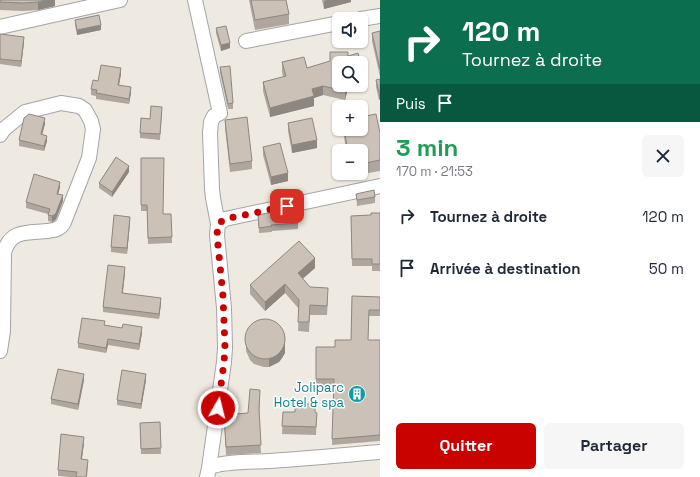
<!DOCTYPE html>
<html lang="fr">
<meta charset="utf-8">
<style>
:root{--surface:#fff;--page:#f6f6f7;--text:#1f2937;--muted:#747a83;--accent:#c90200}
body{margin:0;font-family:"Space Grotesk",sans-serif;background:var(--page);color:var(--text);height:100vh;display:flex;flex-direction:column;font-size:15px;white-space:nowrap}
*{box-sizing:border-box;margin:0}
p{font-size:13px;color:var(--muted)}
.icon{flex:none;width:22px;height:22px;fill:none;stroke:currentColor;stroke-width:2;stroke-linecap:round;stroke-linejoin:round}
.map{position:relative;flex:1;overflow:hidden}
.drawer{display:flex;flex-direction:column;background:var(--surface);width:320px}
.drawer>*{flex:none}
.banner{background:#0b6e4f;color:#fff;overflow:hidden}
.buttons{position:absolute;left:332px;top:12px;display:grid;gap:8px}
.buttons a{display:grid;place-items:center;width:36px;height:36px;border-radius:6px;background:var(--surface);box-shadow:0 1px 3px #0004;font-size:20px}
.pin{position:absolute;display:grid;place-items:center;width:34px;height:34px;color:#fff;margin:-17px;border-radius:8px;box-shadow:0 2px 6px #0006}
.me{position:absolute;width:44px;margin:-22px;rotate:8deg;stroke-linejoin:round;filter:drop-shadow(0 0 3px #0008)}
.turn{display:flex;align-items:center;gap:14px;height:84px;padding:0 16px;font-size:18px}
.turn .icon{width:52px;height:52px;stroke-width:2.5}
.turn b{display:block;font-size:28px;line-height:34px}
.then{display:flex;align-items:center;height:38px;padding:0 16px;background:#0003;gap:8px;font-size:15px}
.round{display:grid;place-items:center;flex:none;width:42px;height:42px;border-radius:6px;background:var(--page)}
.head{display:flex;align-items:center;justify-content:space-between;height:68px;padding:0 16px}
h1{font-size:24px;font-weight:700;line-height:30px;color:#1e9e55}
.cta{display:flex;gap:8px;margin-top:auto;padding:8px 16px}
.cta a{flex:1;height:46px;border-radius:6px;background:var(--accent);color:#fff;font-size:16px;font-weight:700;line-height:46px;text-align:center}
.cta a+a{background:var(--page);color:var(--text)}
ul{padding:0;list-style:none}
li{display:flex;align-items:center;gap:12px;height:52px;padding:0 16px}
li div{flex:1}
li b{display:block;font-size:15px}
li em{font-style:normal}
main{display:flex;flex:1;min-height:0}
.map>svg:first-child{display:block}
.lines{fill:none;stroke-linecap:round;stroke-linejoin:round}
.minor-casing{stroke:#a4a4a4;stroke-width:16}
.minor{stroke:#fff;stroke-width:14}
.wall{fill:#afa69d}
.shaded-wall{fill:#8e8780}
.building{fill:#cbc1b7;stroke:#8e8780}
.route{stroke:#c90200;stroke-width:7;stroke-dasharray:0 12.6}
.labels{text-anchor:middle;stroke-width:3;stroke-linejoin:round;paint-order:stroke}
.culture-label{font-size:13px;fill:#0d838f;stroke:#fff;text-anchor:end}
</style>
<main>
<div class="map">
<svg width="380" height="477" viewBox="0 0 380 477">
<rect width="100%" height="100%" fill="#efeae1"/>
<g class="lines">
<!-- minor casing -->
<g class="minor-casing">
<path id="minor" d="M195,0L220,113L214,116L211,122L210,133L212,189L213,198L218,224L217,235L224,308L225,348L224,362L209,468L207,477
M361,19L380,16
M0,27L120,0
M246,41L339,23
M0,135L4,129L25,112L61,103L79,106L85,110L91,121L93,129L89,158L64,222C63,224 62,226 60,227C57,230 52,230 48,231C28,233 10,229 4,253L3,331L0,351
M218,224L225,219L380,186
M209,468C220,461 255,462 270,461C306,459 343,455 380,452"/>
</g>
<!-- minor -->
<use href="#minor" class="minor"/>
</g>
<!-- wall -->
<path class="wall" d="M0,0H55V6L38,10L23,11L0,10Z
M249,0H286L289,14V24L255,30Z
M322,0H351V2L324,9Z
M75,20L101,30L77,35L75,25Z
M216,28L230,48L221,51L216,33Z
M380,31V77L372,41V33Z
M0,34L24,42L21,67L0,64Z
M348,56L364,83L339,85H357L348,88L345,100L323,95L314,98V106L270,117L263,91V82L283,77L282,72V62L307,68Z
M220,67L233,103V109H228L220,73Z
M121,74L119,85L131,93L129,104L96,99V96L91,95V89L98,81Z
M380,79V99L379,100L376,87V80Z
M162,113L160,140L140,138V133Z
M225,120L252,161V169L230,172L225,128Z
M288,123L317,148L292,153L288,131Z
M45,124L42,134L47,141L44,151L19,146V140Z
M343,129H361L380,133V171L351,176L350,173H361V151H346Z
M263,147L288,181L271,185L263,155Z
M141,158L172,237V243L148,244L147,211H141Z
M129,172L112,197L99,188V183Z
M60,187L58,194L63,201L56,219L54,221L52,222L48,221V214L26,208V202Z
M356,194L375,197V203L357,206Z
M380,213V271H372V266H352L351,216L371,215Z
M258,215L298,223V229L272,231V232L259,233Z
M130,222L127,254L111,252V247Z
M315,268L302,279L310,287L328,298L327,315H310L309,332L298,331L299,309L285,293L265,311L250,294V285Z
M125,272L123,293L161,303L159,319L103,312V307Z
M352,296L380,297V316H369L368,340H380V441L332,445L334,385H316V347H335L351,340Z
M105,325L142,333L139,350L108,345L106,353L78,348V343Z
M246,343H285V353L282,358L279,362L269,367H264L254,364L250,360L246,351Z
M84,380L78,410L51,404V399Z
M146,380L141,409L117,405V400Z
M260,398L259,414L261,453L226,455L224,415L248,413Z
M283,412L317,413L316,435L282,434Z
M160,422L161,454H141L140,423Z
M84,443L82,459L88,466L87,477H70L58,476V470Z"/>
<!-- shaded-wall -->
<path class="shaded-wall" d="M46,0H55V6L38,10V2Z
M327,0H351V2L324,9V1Z
M101,25V30L77,35V30Z
M24,37V42L21,67V61Z
M230,43V48L221,51V45Z
M121,68V74L118,90V85Z
M364,74V83L361,84V75Z
M347,85H357L348,88L345,100V91Z
M323,86V95L314,98V106L270,117V108L312,89Z
M131,87V93L129,104V99Z
M379,92H380V99L379,100Z
M45,118V124L41,139V134Z
M47,136V141L44,151V146Z
M317,140V148L292,153V145Z
M129,166V172L112,197V192Z
M288,173V181L271,185V177Z
M60,182V187L57,199V194Z
M63,195V201L56,219L54,221L52,222V216Z
M130,217V222L127,254V248Z
M315,258V268L298,283V273Z
M125,267V272L122,298V293Z
M285,284V293L265,311V302Z
M161,298V303L159,319V314Z
M142,327V333L139,350V344Z
M285,335V353L282,358L279,362L269,367V359Z
M108,339V345L106,353V348Z
M84,374V380L78,410V404Z
M146,374V380L141,409V404Z
M84,437V443L81,465V459Z"/>
<!-- building -->
<path class="building" d="M0,0H46L38,2L23,3L0,2Z
M251,0H286L289,14L255,20Z
M99,15L101,25L77,30L75,20Z
M226,26L230,43L221,45L216,28Z
M380,31V69L372,33Z
M0,34L24,37L21,61L0,59Z
M330,52H348V56L358,53L364,74L361,75V63H339V85H347L345,91L323,86L312,89L314,96L270,108L263,82L286,76L282,62L304,57L307,68L330,61Z
M101,65L121,68L118,85L131,87L129,99L96,93L97,90L91,89L93,80L98,81Z
M230,66L233,103L228,104L220,67Z
M380,79V92H379L376,80Z
M151,106L162,107L160,134L140,133L141,118L150,119Z
M29,114L45,118L41,134L47,136L44,146L19,140L24,118Z
M376,114L380,133V160L361,164V151H348L344,129H361V117Z
M247,117L252,161L230,164L225,120Z
M312,118L317,140L292,145L288,123Z
M280,143L288,173L271,177L263,147Z
M116,157L129,166L112,192L99,183Z
M141,158H164L163,214H171L172,237L148,238L147,205H141Z
M34,174L60,182L57,194L63,195L56,213L54,215L52,216L48,215L50,209L26,202Z
M374,190L375,197L357,200L356,194Z
M297,207L298,223L271,225L272,226L259,228L258,215Z
M371,213H380V264H372V259H352L351,216L371,215Z
M114,215L130,217L127,248L111,247Z
M299,241L315,258L298,273L310,287L328,288L327,306L310,305L309,322H298L299,300L285,284L265,302L250,285Z
M108,265L125,267L122,293L161,298L159,314L103,307Z
M352,296L380,297V310H369L368,340H380V435L332,439L334,379H316V347H335V340H351Z
M82,318L105,321L104,325L122,328L123,324L142,327L139,344L108,339L106,348L78,343Z
M245 339a20 20 0 1 1 40 0a20 20 0 1 1-40 0Z
M58,369L84,374L78,404L51,399Z
M122,370L146,374L141,404L117,400Z
M250,389L260,390L259,409L261,445L226,447L224,415L248,413Z
M295,404H315V412L317,413L316,427L282,426L283,412H295Z
M160,422L161,448L141,449L140,423Z
M61,434L84,437L81,459L88,460L86,477H76L77,472L58,470Z"/>
<g class="lines">
<!-- route -->
<path class="route" d="M218,408L224,362L225,348L223,296L217,235L218,224L225,219L287,206"/>
</g>
<!-- icons -->
<defs>
<g id="building-disc" transform="scale(0.9)"><circle r="9.5" fill="#0f9aa8" stroke="#fff"/><path d="M-4-6H4V6H1V3H-1V6H-4ZM-2.5-4.3h1.7v1.8h-1.7ZM.8-4.3h1.7v1.8H.8ZM-2.5-1h1.7V.8h-1.7ZM.8-1h1.7V.8H.8Z" fill="#fff"/></g>
</defs>
<g fill-rule="evenodd">
<use href="#building-disc" x="357" y="394"/>
</g>
<g class="labels">
<!-- culture labels -->
<g class="culture-label">
<text x="344" y="392">Joliparc<tspan x="344" dy="15">Hotel &amp; spa</tspan></text>
</g>
</g>
</svg>
<div class="buttons">
<a><svg class="icon" aria-label="sound" viewBox="0 0 24 24"><path d="M4 9h4l5-4v14l-5-4H4zM17 9q2 3 0 6"/></svg></a>
<a><svg class="icon" aria-label="search" viewBox="0 0 24 24"><circle cx="10" cy="10" r="6"/><path d="M15 15l6 6"/></svg></a>
<a>+</a>
<a>−</a>
</div>
<div class="pin" style="left:287px;top:206px;background:#d93025"><svg class="icon" aria-label="arrive" viewBox="0 0 24 24"><path d="M6 21V4h12l-3 4 3 4H6"/></svg></div>
<svg class="me" style="left:218px;top:408px" viewBox="-20 -20 40 40"><circle r="17" fill="#c90200" stroke="#fff" stroke-width="3"/><path d="M0-11L8 9 0 5-8 9z" fill="#fff"/></svg>
</div>
<section class="drawer">
<div class="banner">
<div class="turn"><svg class="icon" aria-label="right" viewBox="0 0 24 24"><path d="M7 20v-9h11M14 6l5 5-5 5"/></svg><div><b>120 m</b>Tournez à droite</div></div>
<div class="then">Puis<svg class="icon" aria-label="arrive" viewBox="0 0 24 24"><path d="M6 21V4h12l-3 4 3 4H6"/></svg></div>
</div>
<div class="head"><div><h1>3 min</h1><p>170 m · 21:53</p></div><a class="round"><svg class="icon" aria-label="close" viewBox="0 0 24 24"><path d="M6 6l12 12M18 6L6 18"/></svg></a></div>
<ul>
<li><svg class="icon" aria-label="right" viewBox="0 0 24 24"><path d="M7 20v-9h11M14 6l5 5-5 5"/></svg><div><b>Tournez à droite</b></div><em>120 m</em></li>
<li><svg class="icon" aria-label="arrive" viewBox="0 0 24 24"><path d="M6 21V4h12l-3 4 3 4H6"/></svg><div><b>Arrivée à destination</b></div><em>50 m</em></li>
</ul>
<div class="cta"><a>Quitter</a><a>Partager</a></div>
</section>
</main>
